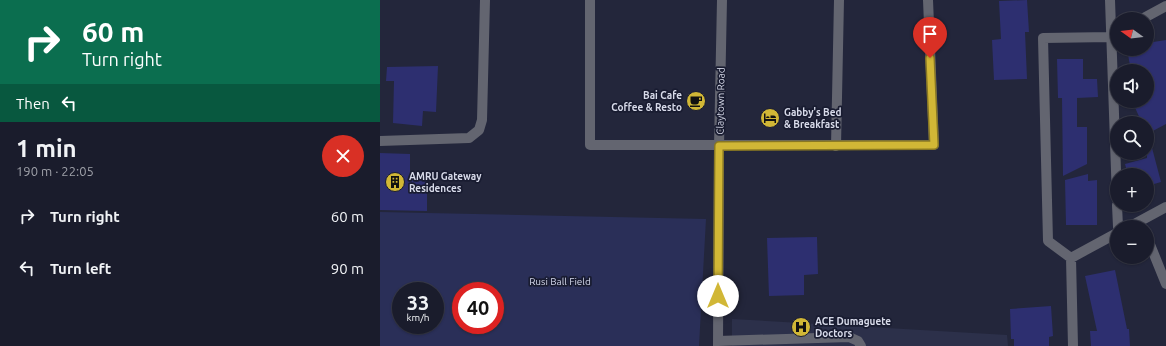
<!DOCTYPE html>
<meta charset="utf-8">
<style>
:root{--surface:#1a1c2c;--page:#232534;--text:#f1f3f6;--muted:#9fa1a9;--line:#383a48}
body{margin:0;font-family:Ubuntu,sans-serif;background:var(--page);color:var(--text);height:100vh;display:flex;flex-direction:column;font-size:15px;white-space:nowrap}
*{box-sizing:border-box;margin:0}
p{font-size:13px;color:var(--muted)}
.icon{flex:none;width:22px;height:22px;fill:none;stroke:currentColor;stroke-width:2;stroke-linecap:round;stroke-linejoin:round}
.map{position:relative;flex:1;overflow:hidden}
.side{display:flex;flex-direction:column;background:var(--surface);width:380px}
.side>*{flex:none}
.guide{background:#0b6e4f;color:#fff;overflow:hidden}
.needle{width:26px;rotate:285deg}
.fabs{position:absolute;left:730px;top:12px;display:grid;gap:8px}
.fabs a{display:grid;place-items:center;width:44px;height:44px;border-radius:50%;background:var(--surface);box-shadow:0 1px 3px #0004,0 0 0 1px var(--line);font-size:20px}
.speed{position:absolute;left:12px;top:282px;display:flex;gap:8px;font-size:20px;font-weight:700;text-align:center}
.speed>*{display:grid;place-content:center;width:52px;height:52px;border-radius:50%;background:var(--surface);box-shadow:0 1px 3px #0004,0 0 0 1px var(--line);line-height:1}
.speed small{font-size:10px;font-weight:400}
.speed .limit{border:6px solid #d22;background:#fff;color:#111}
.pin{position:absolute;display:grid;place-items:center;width:34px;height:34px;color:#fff;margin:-41px -17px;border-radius:50% 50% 50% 0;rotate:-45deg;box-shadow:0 0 4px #0007}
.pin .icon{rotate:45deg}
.me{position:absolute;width:44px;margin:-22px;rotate:0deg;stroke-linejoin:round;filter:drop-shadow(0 0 3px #0008)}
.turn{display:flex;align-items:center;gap:14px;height:84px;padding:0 16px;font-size:18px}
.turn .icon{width:52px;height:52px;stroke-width:2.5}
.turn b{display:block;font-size:28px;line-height:34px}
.then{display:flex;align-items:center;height:38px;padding:0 16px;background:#0003;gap:8px;font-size:15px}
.round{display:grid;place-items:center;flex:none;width:42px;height:42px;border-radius:21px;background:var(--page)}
.head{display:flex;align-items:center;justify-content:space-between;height:68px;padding:0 16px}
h1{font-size:24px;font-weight:700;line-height:30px}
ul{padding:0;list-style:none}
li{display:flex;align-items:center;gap:12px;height:52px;padding:0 16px}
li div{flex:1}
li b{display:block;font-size:15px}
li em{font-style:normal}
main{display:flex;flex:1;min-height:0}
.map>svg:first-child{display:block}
.built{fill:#2c304a}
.green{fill:#2a2f58;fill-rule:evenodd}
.building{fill:#2d2f70}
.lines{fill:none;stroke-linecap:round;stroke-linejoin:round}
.minor{stroke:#636570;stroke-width:10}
.route-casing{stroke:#887723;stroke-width:10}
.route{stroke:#d1b736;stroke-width:7}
.labels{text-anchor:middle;stroke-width:3.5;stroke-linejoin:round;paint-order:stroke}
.poi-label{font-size:10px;font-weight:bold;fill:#d8dbea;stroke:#191c31;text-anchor:start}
.street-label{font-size:10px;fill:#d8dbea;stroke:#191c31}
.park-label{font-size:10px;fill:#d5d9ed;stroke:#191c31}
</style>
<main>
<section class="side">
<div class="guide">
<div class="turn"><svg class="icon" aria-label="right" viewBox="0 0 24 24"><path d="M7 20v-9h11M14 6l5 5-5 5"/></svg><div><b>60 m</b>Turn right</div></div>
<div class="then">Then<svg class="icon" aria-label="left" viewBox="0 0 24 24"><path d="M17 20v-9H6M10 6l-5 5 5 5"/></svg></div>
</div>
<div class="head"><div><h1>1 min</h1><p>190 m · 22:05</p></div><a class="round" style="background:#d93025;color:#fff"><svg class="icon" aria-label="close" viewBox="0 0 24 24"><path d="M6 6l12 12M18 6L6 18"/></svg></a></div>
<ul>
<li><svg class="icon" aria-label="right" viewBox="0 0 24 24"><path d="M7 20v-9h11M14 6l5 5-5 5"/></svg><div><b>Turn right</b></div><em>60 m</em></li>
<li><svg class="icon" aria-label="left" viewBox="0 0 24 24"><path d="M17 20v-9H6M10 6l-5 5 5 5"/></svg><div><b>Turn left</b></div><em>90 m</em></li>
</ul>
</section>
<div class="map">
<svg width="786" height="346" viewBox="0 0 786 346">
<rect width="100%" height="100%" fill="#23263b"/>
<!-- built -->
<path class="built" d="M352,319L627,335L628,346H352Z"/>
<!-- green -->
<path class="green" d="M0,212L326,219L319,346H0ZM21,291H55V325H21ZM81,291H115V325H81Z"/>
<!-- building -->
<path class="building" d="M647,0L649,32H645L647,79L614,80L612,40L621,39L619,1Z
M786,40V124L767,134V123H762L752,101H767V71H751L747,49H767V43Z
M677,59H703V79H717L718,97L697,98V127H707V164L683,176L682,98H678Z
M58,66L56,112L43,111L42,126L13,123L14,81H6L7,67Z
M771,144L781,182L767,186V175H748L745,164L767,158V145Z
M0,153L30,154V174H47V211L0,210Z
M708,174V181L717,180V225H686L685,180Z
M437,237L438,274L424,275V295L389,296L387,238Z
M735,270L747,329H749L750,346H711L710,331H717L705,276Z
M671,306L673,336L669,337V346H634V339H631L630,309Z"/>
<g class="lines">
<!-- minor -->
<path class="minor" d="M210,0V145H554L548,0
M730,0L737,199
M762,19L786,6
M0,141L89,138L99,130L102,120L105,0
M456,146L459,0
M737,205L738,227
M749,227L786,207
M767,237L786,284
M691,258L668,241L663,38L731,37L737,33
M691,258L693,346
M691,258L737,233
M338,341L469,337L478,341L481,346
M338,346L339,146L342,0"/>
</g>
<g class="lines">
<!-- route casing -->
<g class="route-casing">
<path id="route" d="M338,296L339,146L554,145L550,58"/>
</g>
<!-- route -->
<use href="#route" class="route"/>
</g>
<!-- icons -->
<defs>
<g id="cafe-disc" transform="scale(1)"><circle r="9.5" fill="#d1b736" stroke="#191c31"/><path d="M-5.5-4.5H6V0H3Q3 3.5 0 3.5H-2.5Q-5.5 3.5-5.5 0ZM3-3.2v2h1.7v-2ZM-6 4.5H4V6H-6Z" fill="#111"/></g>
<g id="hotel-disc" transform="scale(1)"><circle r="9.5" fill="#d1b736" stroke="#191c31"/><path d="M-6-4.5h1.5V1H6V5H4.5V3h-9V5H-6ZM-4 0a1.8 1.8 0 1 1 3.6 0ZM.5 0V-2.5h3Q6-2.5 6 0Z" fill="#111"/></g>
<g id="building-disc" transform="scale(1)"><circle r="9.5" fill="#d1b736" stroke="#191c31"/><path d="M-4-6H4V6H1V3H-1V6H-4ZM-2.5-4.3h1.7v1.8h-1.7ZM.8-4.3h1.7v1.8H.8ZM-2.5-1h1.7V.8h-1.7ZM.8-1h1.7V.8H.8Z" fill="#111"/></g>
<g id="hospital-disc" transform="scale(1)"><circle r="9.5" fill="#d1b736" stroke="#191c31"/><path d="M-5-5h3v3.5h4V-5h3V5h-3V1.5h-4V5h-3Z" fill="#111"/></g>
</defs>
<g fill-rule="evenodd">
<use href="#cafe-disc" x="316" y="101"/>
<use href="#hotel-disc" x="390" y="118"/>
<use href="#building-disc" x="15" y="182"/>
<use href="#hospital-disc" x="421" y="327"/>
</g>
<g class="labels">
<!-- poi labels -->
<g class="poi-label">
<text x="302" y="99" text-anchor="end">Bai Cafe<tspan x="302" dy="12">Coffee &amp; Resto</tspan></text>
<text x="404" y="116">Gabby's Bed<tspan x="404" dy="12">&amp; Breakfast</tspan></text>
<text x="29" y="180">AMRU Gateway<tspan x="29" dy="12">Residences</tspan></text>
<text x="435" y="325">ACE Dumaguete<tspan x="435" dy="12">Doctors</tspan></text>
</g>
<!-- street labels -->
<g class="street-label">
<text transform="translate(340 101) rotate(-89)" y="4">Claytown Road</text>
</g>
<!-- park labels -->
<g class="park-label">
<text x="180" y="285">Rusi Ball Field</text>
</g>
</g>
</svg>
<div class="fabs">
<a><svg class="needle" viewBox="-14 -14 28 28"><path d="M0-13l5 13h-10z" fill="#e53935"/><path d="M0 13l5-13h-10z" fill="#9fa1a9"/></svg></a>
<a><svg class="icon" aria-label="sound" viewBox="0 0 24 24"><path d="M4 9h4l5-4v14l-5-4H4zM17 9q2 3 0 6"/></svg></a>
<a><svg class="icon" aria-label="search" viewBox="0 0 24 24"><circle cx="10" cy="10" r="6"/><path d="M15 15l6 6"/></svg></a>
<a>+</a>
<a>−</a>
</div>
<div class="speed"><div>33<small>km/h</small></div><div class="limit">40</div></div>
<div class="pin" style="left:550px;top:58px;background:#d93025"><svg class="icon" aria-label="arrive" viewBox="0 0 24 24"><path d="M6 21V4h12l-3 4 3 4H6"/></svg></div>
<svg class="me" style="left:338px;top:296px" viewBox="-20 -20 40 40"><circle r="19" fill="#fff"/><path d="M0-13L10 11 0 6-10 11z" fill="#d1b736"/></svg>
</div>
</main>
